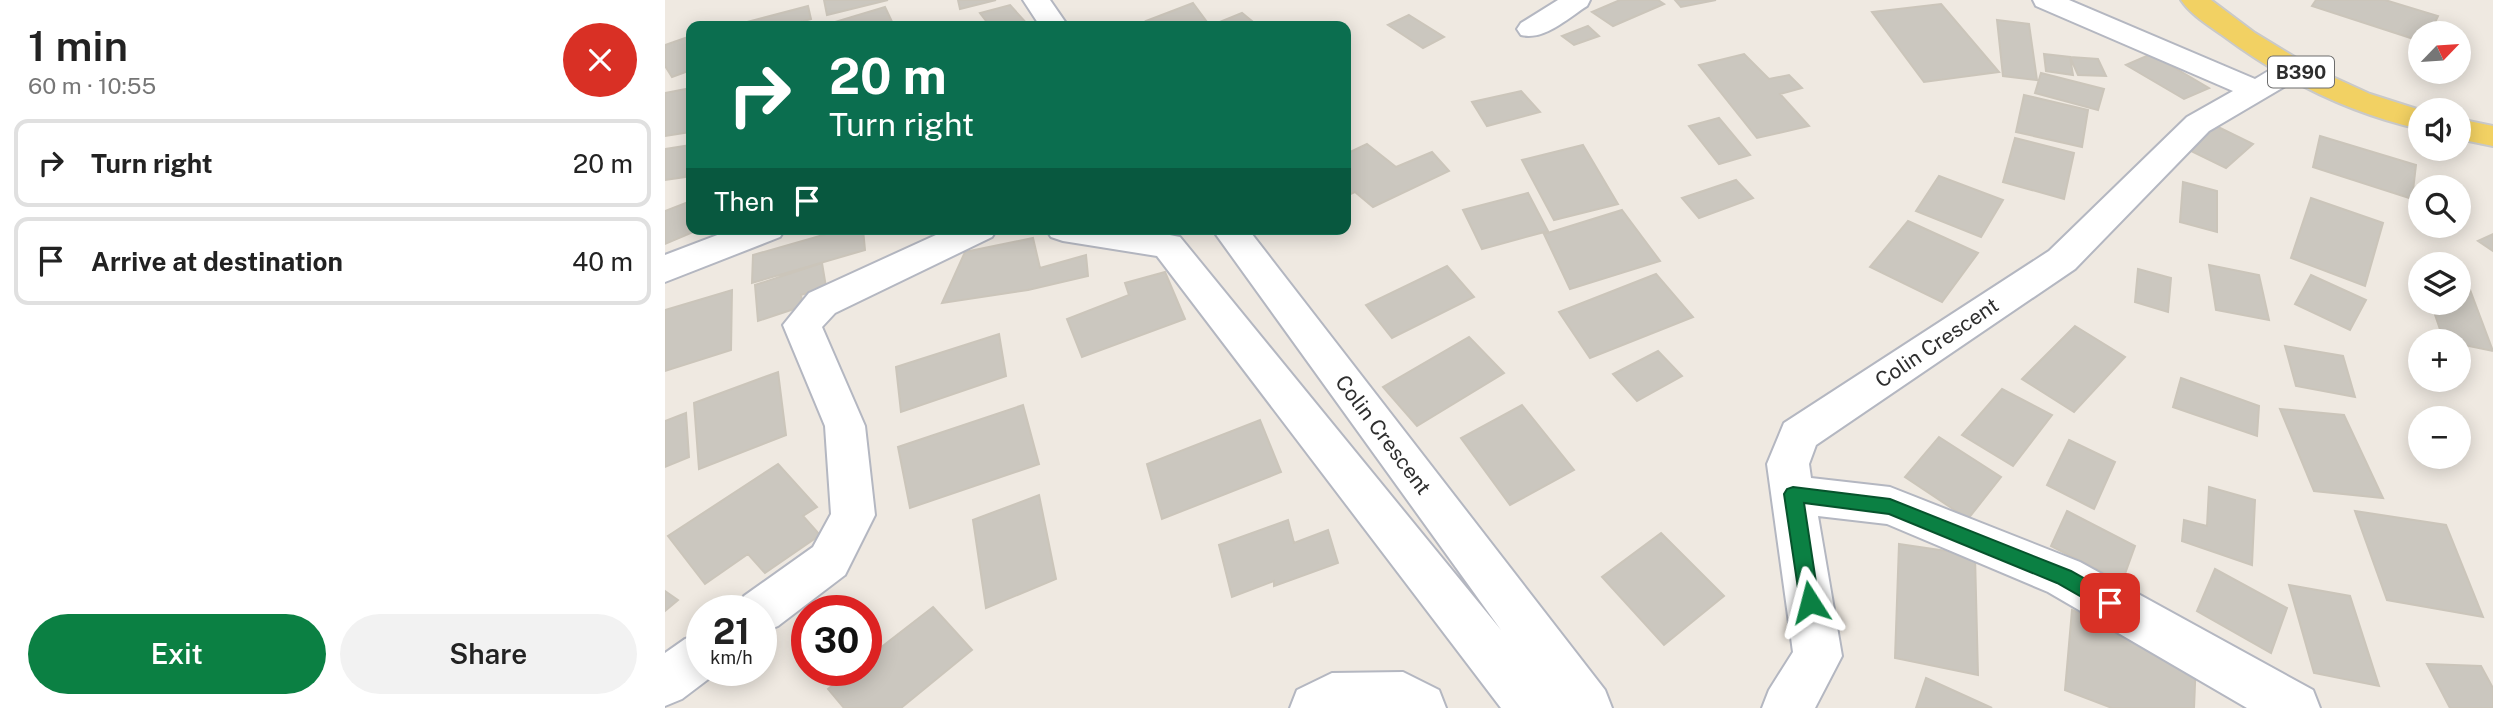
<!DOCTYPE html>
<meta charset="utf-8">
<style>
:root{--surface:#fff;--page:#f2f2f2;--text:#222;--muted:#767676;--line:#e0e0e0;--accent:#0b8043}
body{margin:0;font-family:"Public Sans",sans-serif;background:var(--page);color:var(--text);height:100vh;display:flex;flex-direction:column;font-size:26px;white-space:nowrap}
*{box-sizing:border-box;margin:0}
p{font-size:23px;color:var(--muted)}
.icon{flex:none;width:38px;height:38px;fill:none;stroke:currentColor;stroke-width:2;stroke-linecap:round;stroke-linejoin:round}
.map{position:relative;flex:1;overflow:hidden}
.sheet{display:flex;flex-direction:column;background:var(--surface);width:665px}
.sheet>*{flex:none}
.banner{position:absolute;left:21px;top:21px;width:665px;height:214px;border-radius:14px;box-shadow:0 4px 18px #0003;background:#0b6e4f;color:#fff;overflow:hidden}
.needle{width:46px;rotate:65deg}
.tools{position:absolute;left:1743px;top:21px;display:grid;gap:14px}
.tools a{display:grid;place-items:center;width:63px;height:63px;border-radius:50%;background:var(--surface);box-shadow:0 4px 18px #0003;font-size:35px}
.speed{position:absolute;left:21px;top:595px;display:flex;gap:14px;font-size:35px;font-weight:700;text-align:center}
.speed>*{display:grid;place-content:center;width:91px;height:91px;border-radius:50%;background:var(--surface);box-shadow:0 4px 18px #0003;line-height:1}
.speed small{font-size:18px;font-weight:400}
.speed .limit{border:10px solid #d22;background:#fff;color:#111}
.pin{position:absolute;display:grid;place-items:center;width:60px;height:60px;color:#fff;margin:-30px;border-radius:14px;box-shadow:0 4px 10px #0006}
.me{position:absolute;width:77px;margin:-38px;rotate:351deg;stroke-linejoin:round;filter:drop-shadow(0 0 5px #0008)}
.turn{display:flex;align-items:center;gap:24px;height:147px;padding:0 28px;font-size:32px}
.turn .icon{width:91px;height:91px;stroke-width:2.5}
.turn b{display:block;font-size:49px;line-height:60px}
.then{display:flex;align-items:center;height:66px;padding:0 28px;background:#0003;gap:14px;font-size:26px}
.round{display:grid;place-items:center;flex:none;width:74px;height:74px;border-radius:37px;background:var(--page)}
.summary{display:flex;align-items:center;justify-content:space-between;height:119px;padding:0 28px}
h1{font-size:42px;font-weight:600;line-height:52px}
.cta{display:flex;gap:14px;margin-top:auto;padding:14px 28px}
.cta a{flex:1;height:80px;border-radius:42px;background:var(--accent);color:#fff;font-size:28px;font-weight:600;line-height:80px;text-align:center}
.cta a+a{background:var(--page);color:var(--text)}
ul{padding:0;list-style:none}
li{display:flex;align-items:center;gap:21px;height:88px;margin:0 14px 10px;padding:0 14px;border:4px solid var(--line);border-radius:14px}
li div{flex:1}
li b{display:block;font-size:26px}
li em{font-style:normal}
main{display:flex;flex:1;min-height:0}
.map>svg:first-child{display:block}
.building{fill:#cbc7bf;stroke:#cbc5ba;stroke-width:2}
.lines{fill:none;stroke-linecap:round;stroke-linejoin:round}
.minor-casing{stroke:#b4b7c1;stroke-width:4}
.major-casing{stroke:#c9c9c9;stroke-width:4}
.minor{fill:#fff;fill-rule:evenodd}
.major{fill:#f2d163;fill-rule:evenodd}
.route{fill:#0b8043;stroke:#07532c;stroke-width:2}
.labels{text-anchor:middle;stroke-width:5;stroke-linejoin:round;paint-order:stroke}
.shield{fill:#fff;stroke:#6d6d6d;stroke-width:2}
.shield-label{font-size:19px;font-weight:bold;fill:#2e2e2e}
.street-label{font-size:21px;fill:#2e2e2e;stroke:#fff}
</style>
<main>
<section class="sheet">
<div class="summary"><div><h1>1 min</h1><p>60 m · 10:55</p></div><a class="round" style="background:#d93025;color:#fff"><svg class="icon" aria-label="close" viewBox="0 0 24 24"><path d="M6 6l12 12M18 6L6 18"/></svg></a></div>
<ul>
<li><svg class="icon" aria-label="right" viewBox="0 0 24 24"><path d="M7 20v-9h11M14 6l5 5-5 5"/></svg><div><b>Turn right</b></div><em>20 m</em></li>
<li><svg class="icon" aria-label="arrive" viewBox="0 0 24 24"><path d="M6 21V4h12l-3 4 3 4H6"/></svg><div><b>Arrive at destination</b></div><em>40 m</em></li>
</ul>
<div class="cta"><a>Exit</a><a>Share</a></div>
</section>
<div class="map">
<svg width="1828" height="708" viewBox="0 0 1828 708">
<rect width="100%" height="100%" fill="#efe9e1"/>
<!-- building -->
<path class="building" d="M159,0H223L162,15Z
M293,0H331L295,9Z
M955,0H993L999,4L948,26L927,12Z
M1010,0H1051L1016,7Z
M1651,0H1720L1773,16L1765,33H1755V41L1647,6Z
M528,3L545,26L577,13L593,26H485L481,21Z
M1276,4L1334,72L1259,82L1207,12Z
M345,5L364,26H325L315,13Z
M143,6L146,19L135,22L136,26H67Z
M220,7L229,26H164L163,24Z
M744,15L779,37L758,48L723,25Z
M1332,20L1364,24L1372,80L1338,76Z
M923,26L934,36L909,45L897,36Z
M26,36V70L7,77L0,66V45Z
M1079,54L1104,79L1124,75L1137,88L1115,94L1144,126L1092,138L1034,65Z
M1379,54L1405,57L1408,75L1381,71Z
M1486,54L1544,88L1519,99L1461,65Z
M1405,57L1433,59L1441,76L1413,75Z
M1376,73L1439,89L1433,110L1370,93Z
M26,88V132L0,136V93Z
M856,91L875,112L822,126L807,102Z
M1359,95L1423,110L1417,147L1351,132Z
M1054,118L1085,155L1054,164L1024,126Z
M1549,125L1588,144L1561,168L1522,149Z
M1655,136L1751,165L1747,199L1648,167Z
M1350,138L1409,153L1399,199L1338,182Z
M702,144L731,167L767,152L784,171L708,207L690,192L681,196V154Z
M26,145V163L20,177L0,180V149Z
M918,145L953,204L889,220L857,160Z
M1274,176L1338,200L1316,237L1251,211Z
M1071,180L1088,198L1034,218L1017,198Z
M1518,182L1552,191V232L1515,222Z
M863,193L883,231L817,249L798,210Z
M1646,198L1718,223L1700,286L1626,258Z
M26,201V229H35L0,244V211Z
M957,210L995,261L905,289L879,234Z
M1243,221L1313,253L1277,302L1205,267Z
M179,229H198L200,250L87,283L88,255Z
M1828,234V251L1813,241Z
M368,238L375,268L421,255L423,276L363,290L277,303L300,252Z
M157,263L161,287L136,295L138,306L93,321L90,285Z
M1544,265L1594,275L1604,320L1551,310Z
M782,266L809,297L727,338L701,305Z
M1473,269L1506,278L1503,312L1470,302Z
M500,272L520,319L417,357L402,319L464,295L460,283Z
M991,274L1028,317L925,358L894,312Z
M1646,275L1701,300L1685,330L1630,304Z
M1794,288L1805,290L1828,351L1794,344V341H1779L1766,303H1794Z
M67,290L66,350L0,371V310Z
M1410,326L1460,357L1409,412L1357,379Z
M334,334L341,376L236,412L231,367Z
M804,337L839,373L752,426L718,387Z
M1620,346L1678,356L1690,397L1631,386Z
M993,351L1017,376L972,401L948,374Z
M113,372L121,435L34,469L29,403Z
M1516,378L1594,406L1592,436L1508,407Z
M1337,389L1387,415L1348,466L1297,435Z
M358,405L374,464L245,508L233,447Z
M857,405L909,470L845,505L796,438Z
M1615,409L1679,415L1718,498L1649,491Z
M21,413L24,457L0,467V421Z
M595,420L616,472L497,519L482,464Z
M1274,437L1336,477L1303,519L1240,477Z
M1404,440L1450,462L1429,509L1382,485Z
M113,464L152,507L138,516L155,535L100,573L83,554L40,584L3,536Z
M1544,487L1590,500L1587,565L1517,541L1519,520L1542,526Z
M374,495L391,579L321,608L308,520Z
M1402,511L1470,546L1457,582L1386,546Z
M1690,511L1781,525L1818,617L1722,600Z
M623,520L629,543L663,530L673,563L609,586V581L567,597L554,545Z
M996,533L1059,596L999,645L937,577Z
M1234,544L1310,555L1313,675L1230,658Z
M1550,569L1622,608L1606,653L1532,611Z
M1624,585L1685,596L1714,686L1649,673Z
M0,591L13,600L0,611Z
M268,607L307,650L236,708H179L163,689L187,670H201V659Z
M1407,610L1531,660L1529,708H1447L1400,690Z
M1762,664L1816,666L1828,688V708H1785Z
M1261,678L1327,708H1251Z"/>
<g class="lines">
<!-- minor casing -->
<g class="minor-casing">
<path id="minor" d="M358,0H385L403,26H375Z
M893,0H925L922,6C903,18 879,41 856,35L852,29L856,23Z
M1368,0H1404L1590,79C1606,70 1620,58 1639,63L1644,69L1639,75L1544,131L1410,269L1151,445L1144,464L1146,478L1225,487L1415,562L1648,690L1655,708H1582L1383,592L1222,524L1153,516L1177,656L1150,708H1097L1104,690L1128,652L1102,464L1119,423L1384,251L1522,117L1568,91L1371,6Z
M68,229H120L115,237L0,282V255Z
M284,229H332L327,237L170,313L157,327L200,426L210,515L180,575L113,626L96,633V611H73L79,596L148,547L166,514L160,426L118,325L144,293Z
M381,229H474L515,237L836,630L547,229H583L940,690L947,708H836L492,256L398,241L386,237Z
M37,632V670L54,671L17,699L0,706V653L20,639Z
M738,672L774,690L781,708H625L632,690L667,673Z"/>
</g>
<!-- major casing -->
<g class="major-casing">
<path id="major" d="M1516,0H1546L1590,33L1646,67L1705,94L1755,110V129C1683,113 1616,79 1557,35C1543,25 1525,14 1516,0Z
M1794,119L1828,126V146L1794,139Z"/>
</g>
<!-- minor -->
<use href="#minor" class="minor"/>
<!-- major -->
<use href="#major" class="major"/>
</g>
<!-- route -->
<path class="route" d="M1128,487L1225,499L1406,571L1452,597L1455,603L1452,609L1445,612L1438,609L1392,583L1224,514L1139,503L1154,602L1152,608L1145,611L1138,608L1135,602L1119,494L1122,489Z"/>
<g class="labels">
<!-- shield labels -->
<rect class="shield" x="1603" y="56.5" width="66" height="31" rx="5"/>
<g class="shield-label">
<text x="1636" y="79">B390</text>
</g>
<!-- street labels -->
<g class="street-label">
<text transform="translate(1272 343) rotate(-34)" y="7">Colin Crescent</text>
<text transform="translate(718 435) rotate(53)" y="7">Colin Crescent</text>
</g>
</g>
</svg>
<div class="tools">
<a><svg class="needle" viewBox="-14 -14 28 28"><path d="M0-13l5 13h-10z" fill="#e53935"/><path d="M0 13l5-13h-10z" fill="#767676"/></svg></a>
<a><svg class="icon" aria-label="sound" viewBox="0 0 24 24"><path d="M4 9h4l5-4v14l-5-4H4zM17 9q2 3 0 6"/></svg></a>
<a><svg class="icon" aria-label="search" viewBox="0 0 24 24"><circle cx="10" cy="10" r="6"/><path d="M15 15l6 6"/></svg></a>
<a><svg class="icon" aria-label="layers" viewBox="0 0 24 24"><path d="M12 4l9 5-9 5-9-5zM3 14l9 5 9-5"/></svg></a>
<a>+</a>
<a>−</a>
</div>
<div class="speed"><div>21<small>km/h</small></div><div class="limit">30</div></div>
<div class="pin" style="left:1445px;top:603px;background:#d93025"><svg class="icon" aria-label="arrive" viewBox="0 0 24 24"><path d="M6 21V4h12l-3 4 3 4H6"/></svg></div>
<svg class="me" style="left:1145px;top:602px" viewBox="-20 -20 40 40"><path d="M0-17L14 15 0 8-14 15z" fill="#0b8043" stroke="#fff" stroke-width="4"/></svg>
<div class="banner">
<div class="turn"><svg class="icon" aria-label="right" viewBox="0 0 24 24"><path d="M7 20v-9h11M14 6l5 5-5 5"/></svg><div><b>20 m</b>Turn right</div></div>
<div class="then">Then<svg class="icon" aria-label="arrive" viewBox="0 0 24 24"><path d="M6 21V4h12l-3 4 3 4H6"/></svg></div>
</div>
</div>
</main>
